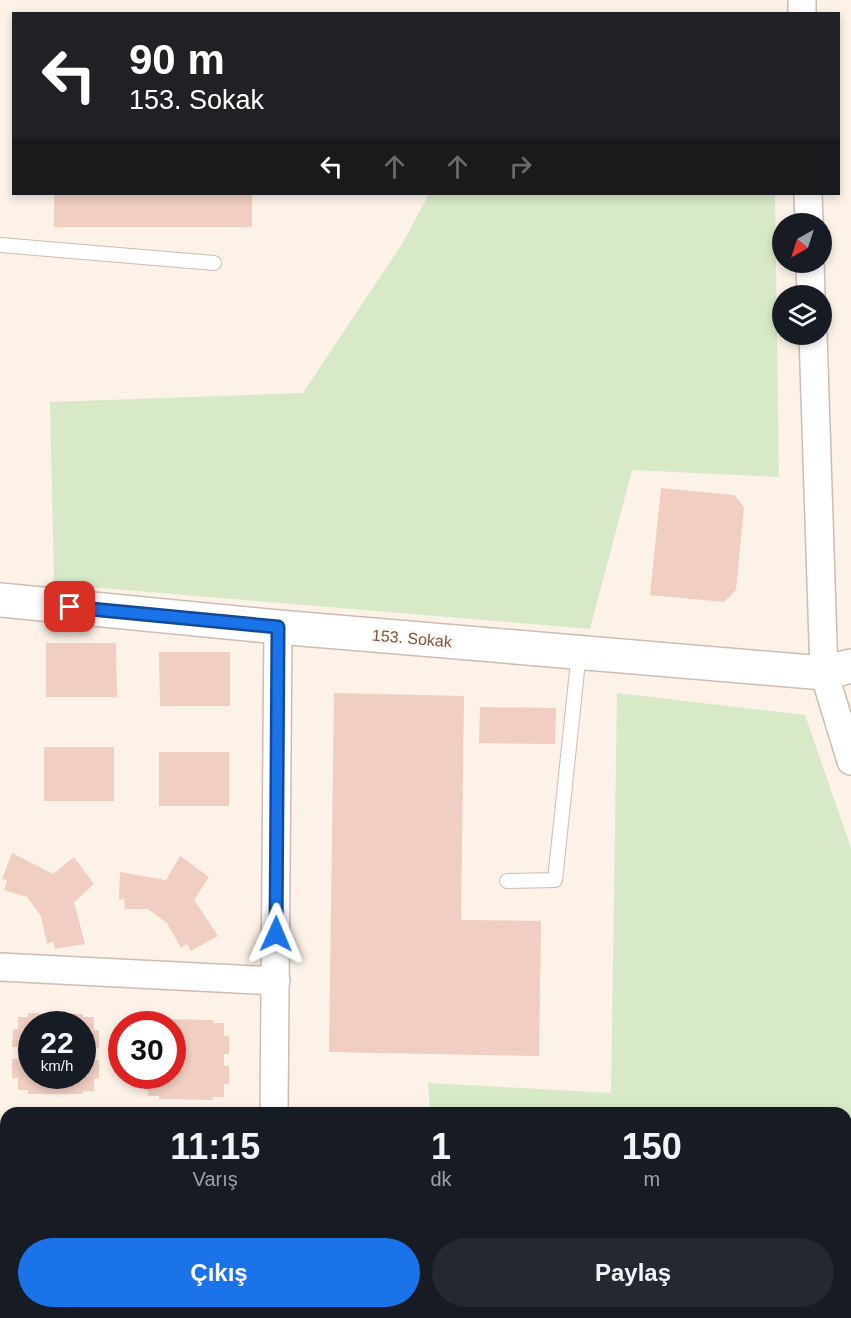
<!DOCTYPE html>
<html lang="tr">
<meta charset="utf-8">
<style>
:root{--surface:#171b24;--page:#242831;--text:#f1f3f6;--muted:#9ea1a6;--accent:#1a73e8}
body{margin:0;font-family:Helvetica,sans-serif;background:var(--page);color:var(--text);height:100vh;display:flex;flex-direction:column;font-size:22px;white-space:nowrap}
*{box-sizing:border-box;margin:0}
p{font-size:20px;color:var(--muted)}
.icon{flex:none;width:33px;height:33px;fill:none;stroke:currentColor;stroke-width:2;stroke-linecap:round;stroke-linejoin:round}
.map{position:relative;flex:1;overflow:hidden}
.drawer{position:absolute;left:0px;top:1107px;width:852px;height:212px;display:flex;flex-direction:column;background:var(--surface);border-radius:18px 18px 0 0;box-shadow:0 3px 9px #0003}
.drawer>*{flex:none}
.banner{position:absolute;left:12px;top:12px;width:828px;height:183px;border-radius:0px;box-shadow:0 3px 9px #0003;background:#202124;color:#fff;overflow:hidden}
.needle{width:39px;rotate:219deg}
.buttons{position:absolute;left:772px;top:213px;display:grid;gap:12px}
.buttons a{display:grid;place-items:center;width:60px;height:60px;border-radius:50%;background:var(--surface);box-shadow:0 3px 9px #0003;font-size:30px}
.speed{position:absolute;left:18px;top:1011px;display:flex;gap:12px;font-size:30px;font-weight:700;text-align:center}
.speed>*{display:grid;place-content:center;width:78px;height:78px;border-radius:50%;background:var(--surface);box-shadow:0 3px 9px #0003;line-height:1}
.speed small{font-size:15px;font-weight:400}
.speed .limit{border:9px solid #d22;background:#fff;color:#111}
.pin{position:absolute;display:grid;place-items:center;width:51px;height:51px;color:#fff;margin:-26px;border-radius:12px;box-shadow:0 3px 9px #0006}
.me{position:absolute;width:66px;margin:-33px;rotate:1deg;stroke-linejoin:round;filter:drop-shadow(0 0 4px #0008)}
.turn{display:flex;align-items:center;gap:21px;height:126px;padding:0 18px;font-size:27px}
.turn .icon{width:78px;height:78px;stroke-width:2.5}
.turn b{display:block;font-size:42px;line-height:51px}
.lanes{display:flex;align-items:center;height:57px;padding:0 18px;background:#0003;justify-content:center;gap:30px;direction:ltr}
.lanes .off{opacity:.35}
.eta{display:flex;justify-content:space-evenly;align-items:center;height:102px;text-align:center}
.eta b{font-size:36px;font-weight:800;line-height:42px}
.cta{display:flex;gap:12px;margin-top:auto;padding:12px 18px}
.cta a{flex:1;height:69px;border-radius:36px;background:var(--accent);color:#fff;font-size:24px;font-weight:800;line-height:69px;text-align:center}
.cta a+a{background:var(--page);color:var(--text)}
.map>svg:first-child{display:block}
.green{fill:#d8e9c7}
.building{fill:#f0cec1;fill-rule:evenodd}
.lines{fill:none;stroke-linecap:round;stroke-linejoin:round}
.service-casing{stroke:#cfbbb1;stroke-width:16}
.minor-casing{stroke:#cfbbb1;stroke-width:30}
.tertiary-casing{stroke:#cfbbb1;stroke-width:36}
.service{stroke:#fff;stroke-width:14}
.minor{stroke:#fff;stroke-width:27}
.tertiary{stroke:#fff;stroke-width:33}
.route-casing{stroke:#114b97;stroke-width:15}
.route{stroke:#1a73e8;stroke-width:10}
.labels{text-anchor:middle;stroke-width:4.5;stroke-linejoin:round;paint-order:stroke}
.street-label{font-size:16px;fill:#75564d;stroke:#fef6ee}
</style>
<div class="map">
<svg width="851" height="1318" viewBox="0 0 851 1318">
<rect width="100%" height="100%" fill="#fcf2e8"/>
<!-- green -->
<path class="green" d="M429,194H775L779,477L632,470L590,629L54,584L50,402L303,393L402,244Z
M617,693L805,715L851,848V1174L846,1175V1113H430L428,1083L611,1093Z
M378,1312H580L582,1318H341Z"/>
<!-- building -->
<path class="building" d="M54,194H252V227H54Z
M661,488L734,495L744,507L736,590L724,602L650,595Z
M46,643H116L117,697H46Z
M159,652H230V706H160Z
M334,693L464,696L461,920L541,921L539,1056L329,1052Z
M480,707L556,708L555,744L479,743Z
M44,747H114V801H44Z
M159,752H229V806H159Z
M12,853L53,874L74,857L94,884L74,902L85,944L55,949L53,941L47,944L41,916L27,897L4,890L7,880L2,879Z
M180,856L209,877L194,900L218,936L191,951L187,944L181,948L167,923L148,909H125L124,899L119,900L120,872L166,880Z
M28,1013L83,1014V1017H94V1030H99V1048H94V1060H99V1078L94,1079V1091H83V1094H28V1090H18V1078H12V1059H18V1047H12L13,1029H18V1017H28ZM32,1024H82V1076H32Z
M159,1019L213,1020L214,1023H224V1036H229V1054H224V1066H229V1084H224V1097H213V1100L159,1099V1096H148V1083L143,1084V1076H172V1024H153V1022H159Z
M0,1295L6,1303V1305L3,1307L11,1318H0Z
M141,1312H228V1318H141Z
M717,1312H795L796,1318H719Z"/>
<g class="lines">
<!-- service casing -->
<g class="service-casing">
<path id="service" d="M0,245L214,263
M507,881L555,880L579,652"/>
</g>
<!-- minor casing -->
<g class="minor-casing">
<path id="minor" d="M802,0V14
M808,194L809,224
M810,262L811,296
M813,334L824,673L851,761
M0,967L276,981
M274,1113L278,627
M846,1198L851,1197
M271,1318V1312"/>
</g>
<!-- tertiary casing -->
<g class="tertiary-casing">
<path id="tertiary" d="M0,600L278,627L824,673L851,666"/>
</g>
<!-- service -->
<use href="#service" class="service"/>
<!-- minor -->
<use href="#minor" class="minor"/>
<!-- tertiary -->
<use href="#tertiary" class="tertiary"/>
</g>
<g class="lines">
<!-- route casing -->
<g class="route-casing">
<path id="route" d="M70,607L278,627L276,934"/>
</g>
<!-- route -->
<use href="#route" class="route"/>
</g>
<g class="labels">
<!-- street labels -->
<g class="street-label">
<text transform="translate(412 638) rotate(5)" y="6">153. Sokak</text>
</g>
</g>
</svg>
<div class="buttons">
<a><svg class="needle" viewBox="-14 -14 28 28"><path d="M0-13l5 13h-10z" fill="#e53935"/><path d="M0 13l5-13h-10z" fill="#9ea1a6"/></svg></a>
<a><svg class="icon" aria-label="layers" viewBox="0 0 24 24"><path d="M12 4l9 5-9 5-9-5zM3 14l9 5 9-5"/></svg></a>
</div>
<div class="speed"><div>22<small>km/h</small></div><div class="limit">30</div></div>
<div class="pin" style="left:70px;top:607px;background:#d93025"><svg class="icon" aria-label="arrive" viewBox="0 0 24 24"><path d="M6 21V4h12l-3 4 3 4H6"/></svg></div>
<svg class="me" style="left:276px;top:934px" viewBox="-20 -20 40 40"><path d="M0-17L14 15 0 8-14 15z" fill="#1a73e8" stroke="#fff" stroke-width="4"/></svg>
<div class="banner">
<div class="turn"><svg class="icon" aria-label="left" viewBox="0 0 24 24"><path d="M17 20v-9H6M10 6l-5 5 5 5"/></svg><div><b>90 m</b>153. Sokak</div></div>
<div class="lanes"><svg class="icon" aria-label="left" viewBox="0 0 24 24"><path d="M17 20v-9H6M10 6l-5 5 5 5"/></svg><svg class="icon off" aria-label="ahead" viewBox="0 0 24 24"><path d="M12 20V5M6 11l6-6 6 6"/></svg><svg class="icon off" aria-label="ahead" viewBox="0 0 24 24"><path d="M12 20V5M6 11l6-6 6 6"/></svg><svg class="icon off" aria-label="right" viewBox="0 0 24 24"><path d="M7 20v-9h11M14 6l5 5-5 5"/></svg></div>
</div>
<section class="drawer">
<div class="eta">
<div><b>11:15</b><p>Varış</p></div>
<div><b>1</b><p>dk</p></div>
<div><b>150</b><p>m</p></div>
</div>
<div class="cta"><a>Çıkış</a><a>Paylaş</a></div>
</section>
</div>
